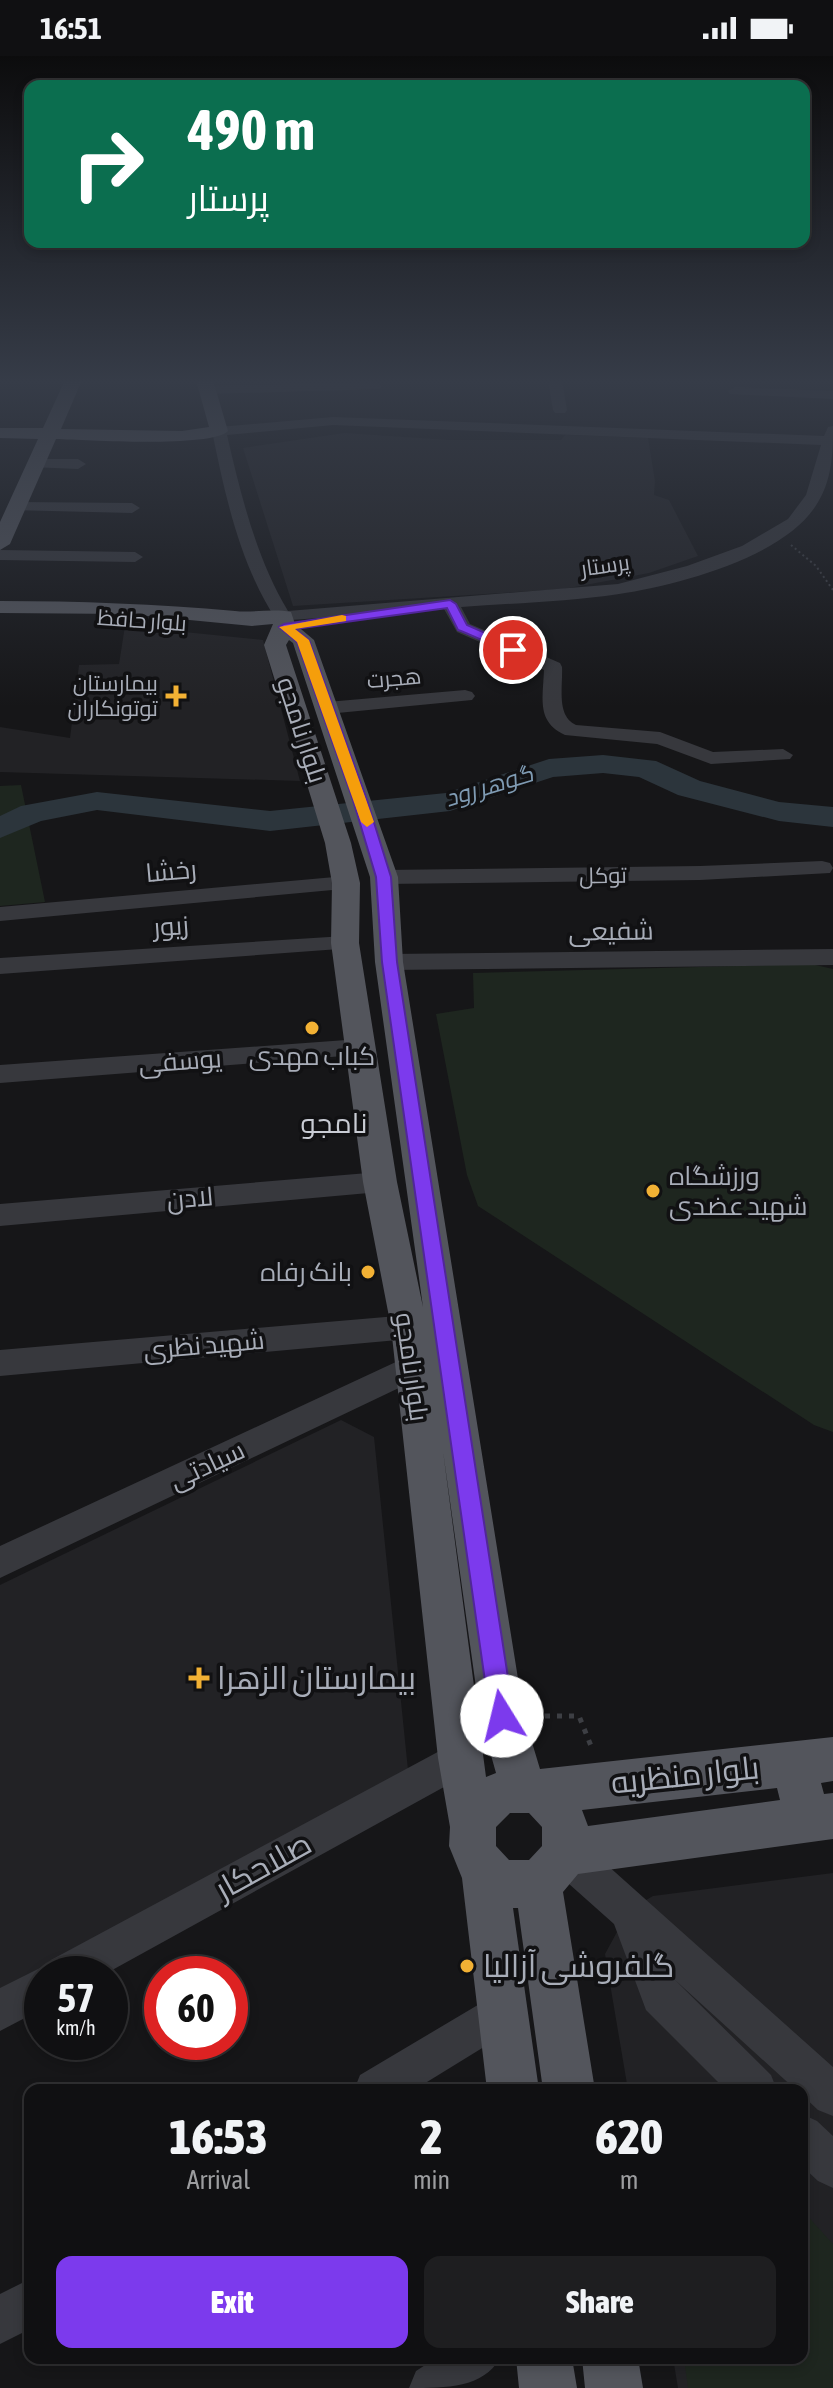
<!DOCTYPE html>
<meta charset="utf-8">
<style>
:root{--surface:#101012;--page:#1e1e20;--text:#f1f3f6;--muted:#9c9d9f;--line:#303032;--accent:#7c3aed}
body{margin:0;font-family:"Asap Condensed",Cairo,sans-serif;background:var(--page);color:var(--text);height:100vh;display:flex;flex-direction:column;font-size:30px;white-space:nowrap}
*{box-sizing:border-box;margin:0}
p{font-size:26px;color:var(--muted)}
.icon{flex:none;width:44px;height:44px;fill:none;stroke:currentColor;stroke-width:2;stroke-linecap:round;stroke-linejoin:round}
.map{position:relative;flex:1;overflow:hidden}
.details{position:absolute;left:24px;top:2028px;width:784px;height:280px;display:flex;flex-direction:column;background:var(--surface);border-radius:16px;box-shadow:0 4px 12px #0003,0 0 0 2px var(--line)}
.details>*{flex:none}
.banner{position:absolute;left:24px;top:24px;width:786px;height:168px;border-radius:16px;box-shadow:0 4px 12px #0003,0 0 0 2px var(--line);background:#0b6e4f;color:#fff;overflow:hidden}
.speed{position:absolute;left:24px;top:1900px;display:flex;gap:16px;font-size:40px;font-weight:700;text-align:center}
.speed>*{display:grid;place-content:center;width:104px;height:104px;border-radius:50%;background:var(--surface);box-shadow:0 4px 12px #0003,0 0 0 2px var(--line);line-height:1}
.speed small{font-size:20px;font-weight:400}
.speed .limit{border:12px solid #d22;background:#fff;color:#111}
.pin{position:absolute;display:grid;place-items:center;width:68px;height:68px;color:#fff;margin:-34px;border:4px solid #fff;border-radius:50%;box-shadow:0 2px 8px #0007}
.me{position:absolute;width:88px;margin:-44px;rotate:351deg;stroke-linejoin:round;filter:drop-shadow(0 0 6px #0008)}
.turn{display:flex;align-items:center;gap:28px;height:168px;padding:0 32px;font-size:36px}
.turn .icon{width:104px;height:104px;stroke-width:2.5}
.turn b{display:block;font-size:56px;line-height:68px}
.eta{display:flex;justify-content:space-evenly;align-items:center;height:136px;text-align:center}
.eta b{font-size:48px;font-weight:800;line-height:56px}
.action{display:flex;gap:16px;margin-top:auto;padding:16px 32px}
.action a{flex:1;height:92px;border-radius:16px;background:var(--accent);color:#fff;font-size:32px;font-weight:800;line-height:92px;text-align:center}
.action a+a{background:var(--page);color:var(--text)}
.status{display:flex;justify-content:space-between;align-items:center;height:56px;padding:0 40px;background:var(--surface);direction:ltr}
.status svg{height:22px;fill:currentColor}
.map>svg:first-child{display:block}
.built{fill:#222225}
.green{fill:#1e261f}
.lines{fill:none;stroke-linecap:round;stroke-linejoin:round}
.river{fill:#2c353c;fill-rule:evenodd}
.path-far1{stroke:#3d3f44;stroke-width:2;stroke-dasharray:2 3;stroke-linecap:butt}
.path{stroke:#3d3f44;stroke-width:5;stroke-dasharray:5 7;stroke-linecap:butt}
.minor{fill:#37383d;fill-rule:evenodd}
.major{fill:#53555c;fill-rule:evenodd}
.route{fill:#7c3aed;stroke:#51269a;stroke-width:2}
.slow{fill:#f59e0b}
.poi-dot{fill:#f2b134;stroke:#111113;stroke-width:3}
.labels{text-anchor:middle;stroke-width:7;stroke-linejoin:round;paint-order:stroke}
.far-street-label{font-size:22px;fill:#a8adb8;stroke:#111113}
.far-poi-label{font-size:22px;fill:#a8adb8;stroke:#111113;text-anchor:end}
.far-water-label{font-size:24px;font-style:italic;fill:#7f9bb3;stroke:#111113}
.street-label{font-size:26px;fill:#a8adb8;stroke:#111113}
.poi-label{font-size:26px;fill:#a8adb8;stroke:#111113}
.neighbourhood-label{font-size:28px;fill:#c9ccd4;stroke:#111113}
.near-poi-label{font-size:32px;fill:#a8adb8;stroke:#111113;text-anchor:start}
.near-street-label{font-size:32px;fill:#a8adb8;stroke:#111113}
</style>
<div class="status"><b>16:51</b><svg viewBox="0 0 49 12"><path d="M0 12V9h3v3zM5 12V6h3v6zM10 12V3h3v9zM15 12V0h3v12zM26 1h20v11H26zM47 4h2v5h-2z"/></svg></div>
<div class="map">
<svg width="833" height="2332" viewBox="0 0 833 2332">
<rect width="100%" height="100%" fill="#161618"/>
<!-- built -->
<path class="built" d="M344,377L450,384H561L565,379L648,382L655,425L654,439L669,444L698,500L649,517L564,533L293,550L243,392Z
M125,570L263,584L300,725L0,716V671L70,682L79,609L119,608Z
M341,1364L374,1381L408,1714L0,1938V1529Z
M833,1817V2332H678L673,2302H802V2034H628L605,1898L629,1854L653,1840Z"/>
<!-- green -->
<path class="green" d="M21,729L45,846L0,850V730Z
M811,908L833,913V1376L814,1369L478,1150L467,1119L436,958L474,952L473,917Z
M802,2154L833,2188V2332H688L684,2302H802Z"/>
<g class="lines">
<!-- river -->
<path class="river" d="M603,699L656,705L700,725L779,746L833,751V771L779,765L678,739L639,721L603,717L553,721L450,755L270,775L97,754L41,765L0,782V760L21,750L97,736L270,755L446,737L549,703Z"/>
<!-- path-far1 -->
<path class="path-far1" d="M791,489L816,510L833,534"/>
<!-- path -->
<path class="path" d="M533,1660H579L593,1695"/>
<!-- minor -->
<path class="minor" d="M548,324H562L567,354L565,357H555L553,354Z
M375,326L382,330L380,333L207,338L200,334L207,330Z
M735,331L833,335V343L730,338L728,335Z
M333,361L824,380L828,371L833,370C833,399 832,426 815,451C781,502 677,529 619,538C567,546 513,547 461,551L470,568L560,607L562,611C563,631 556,660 576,669L660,676L713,696L783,693L793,699L790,703L711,708L657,688L565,679C536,666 543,642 544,614L457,576L444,553L277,565C240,509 225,439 212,375L219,371ZM333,369L821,389L806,439L788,463L742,490L687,510L618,528L288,555C256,502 241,439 227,379Z
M36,403H78L86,408L78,413L31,411L28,408Z
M17,446L132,447L140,452L132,457L11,454L9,451Z
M0,494L135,496L143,501L135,506L0,504Z
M465,634L472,636L475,640L472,644L327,658L317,652L327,646Z
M822,805L830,807L833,812L830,817L700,824L384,828L376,826L373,821L376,816L384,814L700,810Z
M346,820L354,822L357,827L354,832L0,865V851Z
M345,880L353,882L357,887L353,892L0,918V902Z
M833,893V909L389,914L381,911L377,906L381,901L389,898Z
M360,983L369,986L373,992L369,998L0,1027V1009Z
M380,1116L390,1119L394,1126L390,1133L380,1136L0,1170V1148Z
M409,1259L420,1262L424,1271L420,1280L409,1283L0,1320V1294Z
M413,1298L424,1302L428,1311L424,1320L0,1522V1490Z
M460,1684L473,1689L478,1702L473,1715L105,1918H42V1953L0,1975V1932L42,1911L47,1913L51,1904Z
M564,1778L578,1783L833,2011V2060L818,2054L802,2039V2034H796L674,1923L771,2019L777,2034H726L646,1954L614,1868L550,1811L545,1797L550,1783Z
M503,1934L518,1940L524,1955L518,1970L414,2034H354L360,2019Z
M802,2058L817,2065L833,2080V2132L818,2125L802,2110Z
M30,2223V2273L0,2288V2238Z
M436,2302H500C483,2332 447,2332 409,2332L416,2315Z"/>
<!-- major -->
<path class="major" d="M65,324H82L61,373L182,375L209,371L196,324H213L228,375C211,392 86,384 56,383L10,488L0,494V466L38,383L0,382V372H43Z
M0,545C79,545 157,548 235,555C253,557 273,552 291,556L295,568L314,584L398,821L403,906L524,1660L540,1713L833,1681V1725L821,1727L824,1738L833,1737V1783L578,1818L563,1836L595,2034H543L518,1852H513L539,2034H487L462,1822L449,1790L450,1771L438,1702L391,1271L363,1126L331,887L332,827L325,787L264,589L273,568L252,570L127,558L0,557ZM289,584L293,587L370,821L375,906L423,1251L397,1126L359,887L360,827L351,787L286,589ZM443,1395L480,1660L496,1717L486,1721ZM777,1732L780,1744L588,1770L582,1754ZM510,1757H529L542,1771V1790L529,1804H509L496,1790V1771Z
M516,2302H572L577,2332H519Z
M582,2302H638L643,2332H585Z"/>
</g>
<!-- sky -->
<linearGradient id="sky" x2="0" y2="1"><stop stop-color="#0c0c0d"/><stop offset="0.5" stop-color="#363c48"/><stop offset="1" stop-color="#363c48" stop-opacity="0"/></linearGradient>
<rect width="833" height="651" fill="url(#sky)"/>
<!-- route -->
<path class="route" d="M450,544L456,548L467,569L517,591V597C506,597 473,579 458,574L447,552L295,573L309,584L367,744L391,821L397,906L514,1660L511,1669L502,1672L494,1669L490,1660L382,906L376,821L353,744L297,586L279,571L284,568Z"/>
<!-- slow -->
<path class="slow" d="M342,559L346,560V565L295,573L309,584L374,766L367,771L361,766L297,586L279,571Z"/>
<!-- markers -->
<g class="poi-dot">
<path d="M172 628h8v8h8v8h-8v8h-8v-8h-8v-8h8z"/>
<circle cx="312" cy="972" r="8"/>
<circle cx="653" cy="1135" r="8"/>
<circle cx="368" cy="1216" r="8"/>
<path d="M195 1610h8v8h8v8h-8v8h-8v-8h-8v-8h8z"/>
<circle cx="467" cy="1910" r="8"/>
</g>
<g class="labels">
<!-- far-street labels -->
<g class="far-street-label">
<text transform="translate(605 509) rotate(-8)" y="8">پرستار</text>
<text transform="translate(142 564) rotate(4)" y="8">بلوار حافظ</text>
<text transform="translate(394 622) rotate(-5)" y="8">هجرت</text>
<text transform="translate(603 819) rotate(-1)" y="8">توکل</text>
</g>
<!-- far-poi labels -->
<g class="far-poi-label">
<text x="158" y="635">بیمارستان<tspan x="158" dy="25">توتونکاران</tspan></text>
</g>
<!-- far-water labels -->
<g class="far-water-label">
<text transform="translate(489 730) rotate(-17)" y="8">گوهر رود</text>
</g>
<!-- street labels -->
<g class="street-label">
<text transform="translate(302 674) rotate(72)" y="9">بلوار نامجو</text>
<text transform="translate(171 815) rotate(-5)" y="9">رخشا</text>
<text transform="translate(171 870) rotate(-4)" y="9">زیور</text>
<text transform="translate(611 875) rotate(-1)" y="9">شفیعی</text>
<text transform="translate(180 1005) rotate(-4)" y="9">یوسفی</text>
<text transform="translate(190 1142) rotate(-5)" y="9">لادن</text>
<text transform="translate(204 1289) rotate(-5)" y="9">شهید نظری</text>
<text transform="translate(412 1311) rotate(82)" y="9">بلوار نامجو</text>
<text transform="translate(207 1409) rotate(-25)" y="9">سیادتی</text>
</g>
<!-- poi labels -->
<g class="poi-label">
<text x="312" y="1009">کباب مهدی</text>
<text x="669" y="1129" text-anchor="start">ورزشگاه<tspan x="669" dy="30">شهید عضدی</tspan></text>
<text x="352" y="1225" text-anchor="end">بانک رفاه</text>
</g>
<!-- neighbourhood labels -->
<g class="neighbourhood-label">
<text x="334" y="1077">نامجو</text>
</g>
<!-- near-poi labels -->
<g class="near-poi-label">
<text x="217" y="1633">بیمارستان الزهرا</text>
<text x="483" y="1921">گلفروشی آزالیا</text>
</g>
<!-- near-street labels -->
<g class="near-street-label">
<text transform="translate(685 1719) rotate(-6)" y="11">بلوار منظریه</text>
<text transform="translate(263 1810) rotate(-29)" y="11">صلاحکار</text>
</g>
</g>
</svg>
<div class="speed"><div>57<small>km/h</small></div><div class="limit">60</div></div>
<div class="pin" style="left:513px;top:594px;background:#d93025"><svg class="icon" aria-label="arrive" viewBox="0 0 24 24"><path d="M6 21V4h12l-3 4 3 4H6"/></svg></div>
<svg class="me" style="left:502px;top:1660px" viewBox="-20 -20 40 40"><circle r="19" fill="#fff"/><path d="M0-13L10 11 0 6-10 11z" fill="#7c3aed"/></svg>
<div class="banner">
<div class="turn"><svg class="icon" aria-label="right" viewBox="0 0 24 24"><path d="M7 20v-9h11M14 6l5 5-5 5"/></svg><div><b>490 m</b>پرستار</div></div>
</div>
<section class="details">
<div class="eta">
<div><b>16:53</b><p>Arrival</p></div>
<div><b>2</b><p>min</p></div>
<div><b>620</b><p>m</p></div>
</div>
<div class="action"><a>Exit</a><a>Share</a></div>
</section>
</div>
